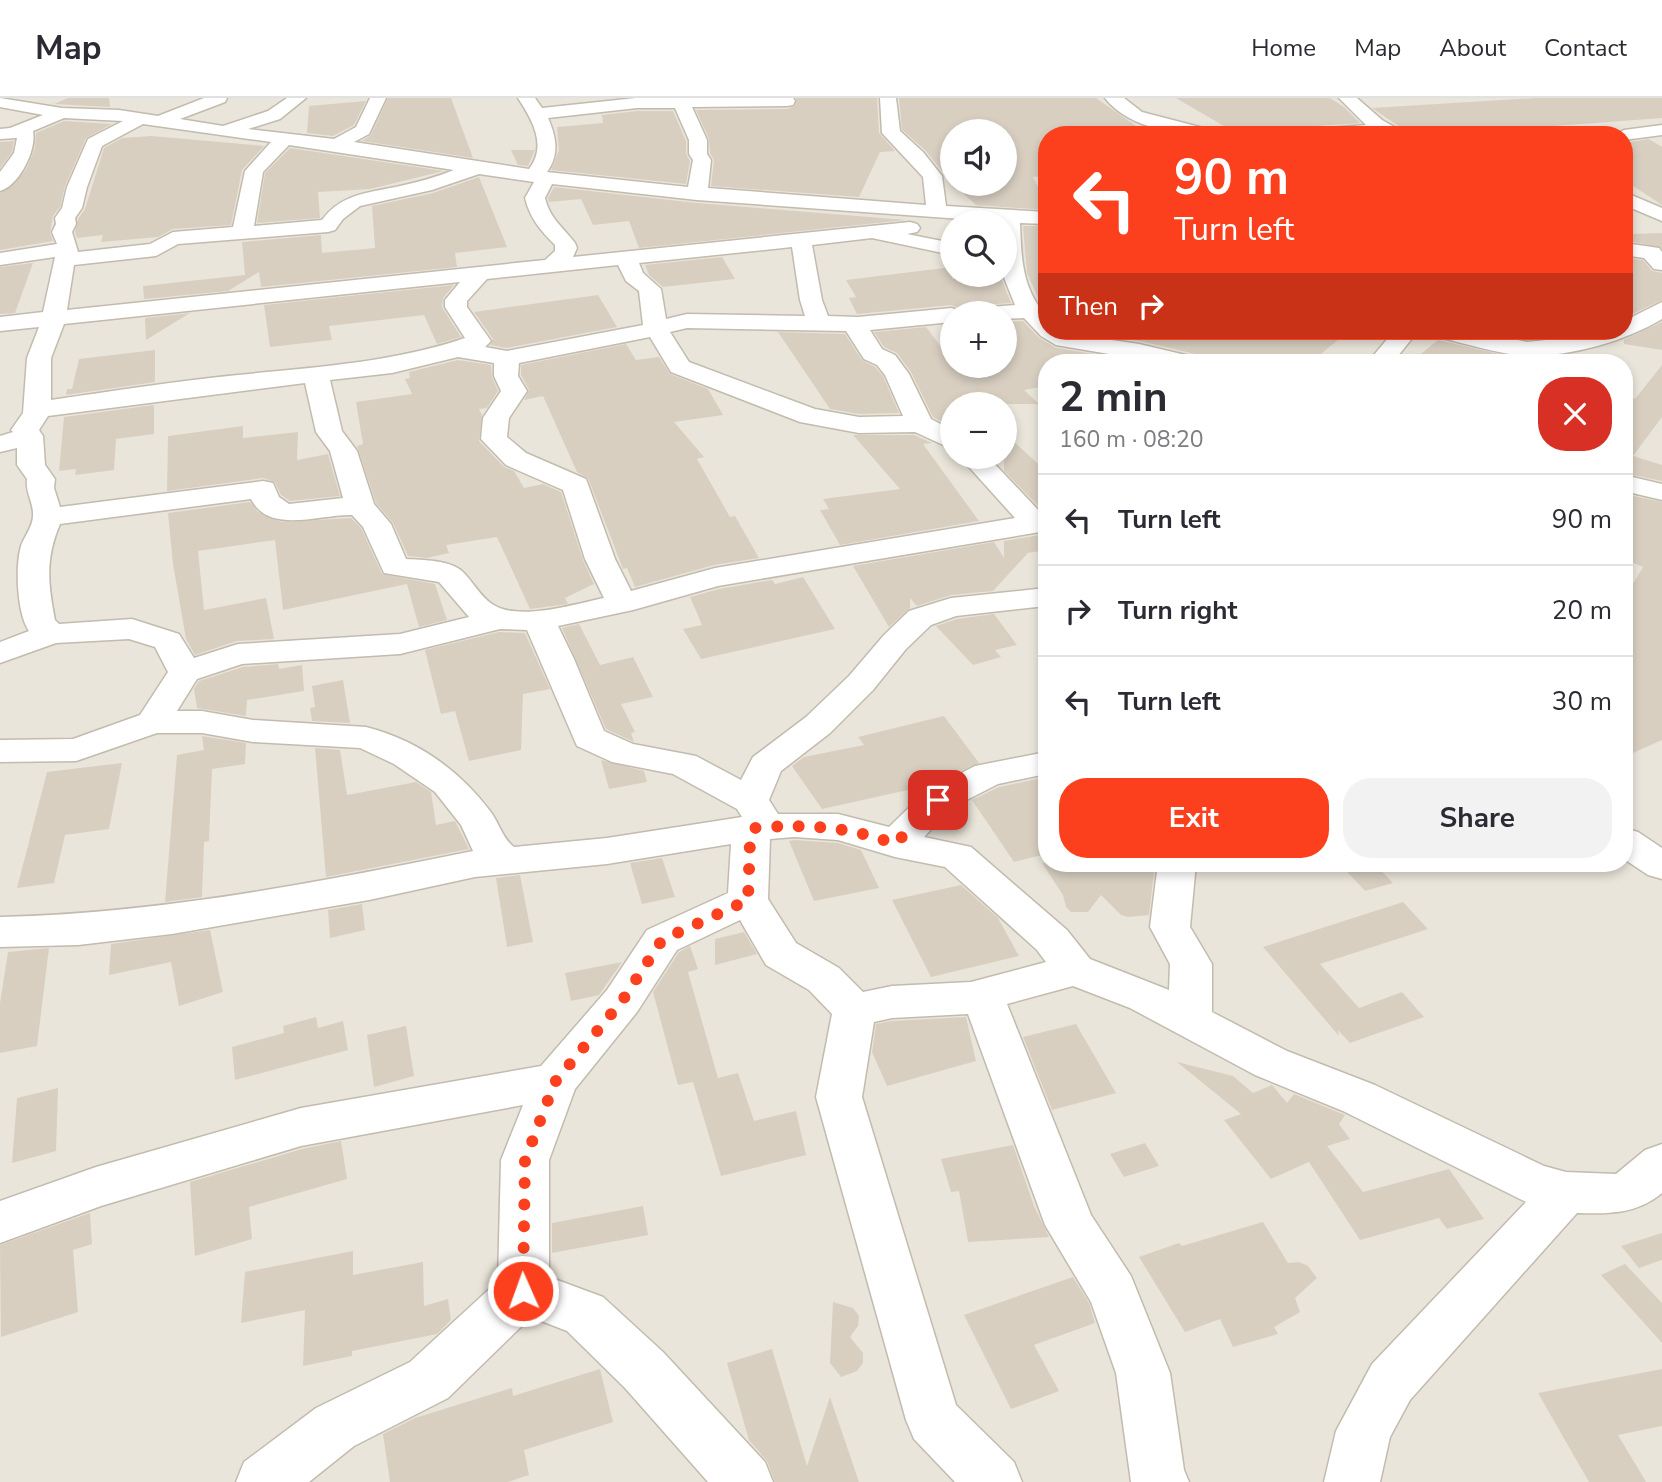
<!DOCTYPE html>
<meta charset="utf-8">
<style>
:root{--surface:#fff;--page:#f2f2f3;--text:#2b2b33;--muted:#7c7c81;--line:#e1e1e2;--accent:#fc3f1d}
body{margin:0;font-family:"Nunito Sans",sans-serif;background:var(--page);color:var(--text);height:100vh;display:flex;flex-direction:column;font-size:26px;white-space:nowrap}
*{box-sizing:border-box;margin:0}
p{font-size:23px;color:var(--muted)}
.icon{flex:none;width:38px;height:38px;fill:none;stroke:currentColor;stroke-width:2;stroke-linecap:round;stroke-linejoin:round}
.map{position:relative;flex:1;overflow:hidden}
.details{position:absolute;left:1038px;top:256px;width:595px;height:518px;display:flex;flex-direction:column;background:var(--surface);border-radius:28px;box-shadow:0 4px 10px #0003}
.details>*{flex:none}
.guide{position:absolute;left:1038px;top:28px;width:595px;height:214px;border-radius:28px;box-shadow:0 4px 10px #0003;background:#fc3f1d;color:#fff;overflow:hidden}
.fabs{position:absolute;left:940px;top:21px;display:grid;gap:14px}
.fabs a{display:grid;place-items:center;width:77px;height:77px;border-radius:50%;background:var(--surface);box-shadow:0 4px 10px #0003;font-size:35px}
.pin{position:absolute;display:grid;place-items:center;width:60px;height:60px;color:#fff;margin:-30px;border-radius:14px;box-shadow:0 4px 10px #0006}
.me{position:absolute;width:77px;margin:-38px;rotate:358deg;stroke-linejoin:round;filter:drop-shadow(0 0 5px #0008)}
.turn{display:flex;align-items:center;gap:24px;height:147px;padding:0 21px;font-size:32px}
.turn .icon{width:91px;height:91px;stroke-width:2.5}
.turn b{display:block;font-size:49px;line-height:60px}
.then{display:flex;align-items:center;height:66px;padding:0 21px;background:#0003;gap:14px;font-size:26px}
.round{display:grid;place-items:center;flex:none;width:74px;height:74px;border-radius:28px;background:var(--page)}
.head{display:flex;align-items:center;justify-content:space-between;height:119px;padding:0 21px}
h1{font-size:42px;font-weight:700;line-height:52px}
.action{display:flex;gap:14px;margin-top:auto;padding:14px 21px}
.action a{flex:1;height:80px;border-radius:28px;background:var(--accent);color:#fff;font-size:28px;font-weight:700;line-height:80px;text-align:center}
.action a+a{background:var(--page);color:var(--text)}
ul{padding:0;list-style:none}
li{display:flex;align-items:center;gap:21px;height:91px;padding:0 21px;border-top:2px solid var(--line)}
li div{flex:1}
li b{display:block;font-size:26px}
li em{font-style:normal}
header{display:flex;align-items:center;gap:42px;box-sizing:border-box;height:98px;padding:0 35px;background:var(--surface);border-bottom:2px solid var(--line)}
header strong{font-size:33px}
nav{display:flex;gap:38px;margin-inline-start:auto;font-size:24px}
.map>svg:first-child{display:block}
.residential{fill:#eae5da;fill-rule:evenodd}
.building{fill:#d8cfc1}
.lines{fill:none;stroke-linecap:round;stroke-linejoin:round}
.street-casing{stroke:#c2bbae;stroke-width:3}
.street{fill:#fff;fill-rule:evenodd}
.route{stroke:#fc3f1d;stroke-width:12;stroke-dasharray:0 21.6}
</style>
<header>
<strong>Map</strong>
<nav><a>Home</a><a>Map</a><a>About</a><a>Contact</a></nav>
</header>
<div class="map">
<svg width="1662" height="1384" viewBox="0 0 1662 1384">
<rect width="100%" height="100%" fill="#f6f3ec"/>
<!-- residential -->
<path class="residential" d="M0,0H1662V1384H0ZM952,33H1004V86H952ZM1046,37H1624V233H1046ZM952,124H1004V177H952ZM952,215H1004V268H952ZM1046,264H1624V765H1046ZM952,306H1004V359H952Z"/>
<!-- building -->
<path class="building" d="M68,0H109L110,9L54,6Z
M388,0H451L473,60L362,43L371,37Z
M796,0H877L879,35L895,53L880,54L859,99L711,88L714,62L710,55L709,41L696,12L787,11L795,8Z
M899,0H1096L1149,37H1046V78L1033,79L1046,105V112L976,107L953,86H1004V33H952V85L925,52L902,32Z
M1176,0H1330L1344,9L1360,25L1304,29L1292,37H1252V29L1229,31Z
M1536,0H1662V20L1500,32L1508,37H1407L1406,33L1372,10Z
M366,3L354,27L333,38L307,35L309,8Z
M637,13H673L686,43V56L690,63L686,86L551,72L559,52L557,29L603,25L602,17Z
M64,23L112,26L86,40L65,88L60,109L53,118L50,135L53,143L0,152V95L15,86L27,70L35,50L36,35Z
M152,38L264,48L242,72L231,127L173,131L158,139L101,144L103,137L77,140L75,134L78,121L85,111L104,50L122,40Z
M1649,41L1662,49V107L1624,82V45Z
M14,43L12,54L0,70V44Z
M290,50L444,73L370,91L318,94L320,120L257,125L265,75Z
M511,52H535L528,68L518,67Z
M479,79L507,149L455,155L457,169L261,189L259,174L228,193L144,201L143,188L245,177L242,144L321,137L322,155L375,150L372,108L433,95Z
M554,89L697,105L906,122L639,150L629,123L593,127L581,101L549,104L548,100Z
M1023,128H1046V218L1027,175Z
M1662,135V150L1629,143L1631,136Z
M722,159L735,181L663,189L649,177L645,167Z
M1625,160L1643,162L1652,173L1662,175V202L1624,220Z
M33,165L15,215L0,216V169Z
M952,169V181L1001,180L1011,205L978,207L973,214H964L952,207L857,216L849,200L856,199L846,182Z
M454,187L443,200L442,209L461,239L437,246L424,217L329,228L332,242L270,249L264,207Z
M598,197L617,229L507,250L490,247L493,241L474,214Z
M190,215L146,242L145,220Z
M1023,223L1039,240L1056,250L1142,264H1046V288L1024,292L1039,306H952V329L933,319L911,274L897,255L884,249L874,234L926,229L952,263V268H1004V224Z
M1662,224V252L1624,246V242Z
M1070,233H1349L1311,264H1200L1195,256L1140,243Z
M1487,233H1552L1549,239L1527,241Z
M778,234L845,236L862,262L875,269L883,278L899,315L859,316L830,311Z
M1438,242L1508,258L1537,260L1535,264H1411Z
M626,246L636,262L659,259L670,276L708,291L723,317L674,324L704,359L697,361L730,419L735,418L759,460L714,467L635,489L627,470L623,471L588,380L577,374L543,298L524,302L529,292L521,277V267Z
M155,252V284L66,297L67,291H72L79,261Z
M458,262L491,267L492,279L498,293L487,310L479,311L482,317L479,343L504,369L514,373L524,390L543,386L561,394L583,462L594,486L565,500L568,506L530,511L497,439L446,447L449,455L427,460L408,458L393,425L376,405L357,348L363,346L356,304L412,296L405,281L410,280L409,274Z
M1662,267V319L1633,358L1662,367V383L1624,375V310L1632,300L1635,301Z
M154,307V336L116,341L114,372L75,377L76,371L59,373L64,319Z
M243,328V340L298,334L297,362L328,356L340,398L290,403L281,397L275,384L263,380L167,393L168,338Z
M1004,335L1046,373V413H1043L1004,373Z
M853,337H914L932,345L923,346L979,423L840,447L820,412L829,411L823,401L900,391Z
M1624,396L1662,404V642L1624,659V501L1643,469L1624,461Z
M250,404L258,414L282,424L351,420L361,430L382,476L435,486L447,522L419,529L407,486L283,512L275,442L198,453L204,512L266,500L274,541L237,543L195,557L186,541L173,466L168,415Z
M1046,436V452L1028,455L993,493L951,497L917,508L910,500V510L889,529L853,468L994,444L1004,460V443Z
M803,479L835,531L701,561L683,531L702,527L690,499L719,491L772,482L775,486Z
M994,516L1017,547L995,552L1001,559L973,567L936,528L957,521Z
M579,526L600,567L633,559L653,599L621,606L635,634L631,635L634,644L606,631L562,530Z
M499,534L525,535L550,591L523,596L521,652L469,663L455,613L441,616L425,552Z
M278,566L279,571L302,567L304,593L247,602L246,618L197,610L194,591L199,583L243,569Z
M343,582L350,625L312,623L310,610L315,609L312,588Z
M944,618L979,665L935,686L822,711L792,668L804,659L864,647L858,639Z
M202,638L246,645L245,666L212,671L209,743L204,744L202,799L165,804L177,657L204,652Z
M315,650L340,652L347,697L416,684L431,694L436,727L455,723L469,751L326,779Z
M601,662L644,673L647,684L609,691Z
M122,665L109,731L65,737L54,785L17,790L47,674Z
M1046,679V756L1014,764L972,702L999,689Z
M794,742L838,745L861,752L879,790L814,803L789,743Z
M662,760L675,799L642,806L630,765Z
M1042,765H1155L1149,817L1128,819L1121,817L1101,797L1088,814H1071L1066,809L1063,797Z
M1339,765H1374L1393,785L1365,793Z
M520,777L533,844L507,849L496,780Z
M961,787L998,820L1019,858L931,879L892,802Z
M1403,804L1428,831L1320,866L1359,910L1402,894L1424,919L1350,945L1338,932L1339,938L1263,849Z
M362,806L365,832L330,840L328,812Z
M210,832L223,894L179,908L171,864L109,877L111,846Z
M744,834L757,856L715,867V841Z
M690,848L698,871L688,874L718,980L738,975L754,1023L796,1013L806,1057L721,1078L693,984L678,987L653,894L679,854Z
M49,850L37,948L0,955V905L8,854Z
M622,864L599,897L571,903L565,875Z
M316,919L318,930L343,923L348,952L235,982L232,949L284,935L283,928Z
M966,919L976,963L887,988L872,954L876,926L892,923Z
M1076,926L1116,995L1052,1012L1023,939Z
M406,928L414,978L374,989L367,937Z
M1177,964L1233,978L1253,995L1272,987L1287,1005L1294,996L1345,1017L1339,1026L1350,1041L1327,1048L1363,1094L1449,1071L1484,1121L1447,1131L1439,1120L1360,1142L1309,1064L1271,1081L1224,1022L1241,1016Z
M58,990L56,1053L12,1065L17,1000Z
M341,1043L347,1081L249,1109L252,1141L195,1158L190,1084L302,1051Z
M1145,1045L1159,1068L1124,1079L1110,1056Z
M1013,1047L1034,1108L1049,1139L968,1144L959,1093L951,1094L941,1061Z
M643,1108L648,1137L552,1155V1125Z
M90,1115L92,1146L73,1152L78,1214L1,1239L0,1147Z
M1263,1124L1288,1165L1299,1164L1308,1168L1317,1180L1295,1200L1300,1214L1274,1229L1278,1236L1233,1249L1220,1221L1185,1234L1139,1159L1179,1145L1182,1148Z
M1662,1135V1162L1639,1170L1621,1148Z
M353,1153V1177L423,1164L424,1208L448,1201L451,1222L437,1236L352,1253V1258L303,1268L305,1212L241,1225L245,1174Z
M1625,1166L1662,1205V1245L1601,1177Z
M1073,1179L1089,1205L1095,1225L1034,1247L1059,1293L1011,1311L964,1217Z
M833,1204L853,1210L859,1218L858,1228L850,1239L863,1255V1265L857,1273L841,1279L830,1265Z
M772,1251L807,1368L830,1299L859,1384H775L767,1363L749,1342L727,1265Z
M600,1271L613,1324L524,1352L529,1377L508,1384H390L383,1336L415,1320L512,1290L513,1298Z
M1662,1271V1328L1618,1337L1646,1384H1589L1538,1295Z"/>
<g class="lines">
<!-- street casing -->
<g class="street-casing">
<path id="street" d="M0,0L62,10L119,12L158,18L204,0H227L225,4L180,21L223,28L268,13L287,0H306L280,21L248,31L334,41L356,29L370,0H386L369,36L354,44L529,71C548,47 531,20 518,0H535L542,10L636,0H793L795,3L793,7L787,8L692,9L707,42V56L711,62L708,90L926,107L923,79L882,35L880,0H896L900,33L923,54L942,78L946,108L1046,114V126L1020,125C1021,147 1021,171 1030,192C1037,210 1046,212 1046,233H1065L1070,236L1139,246L1194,259L1197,264H1156L1056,247L1041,238L1024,220L1004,221V215H975L978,210L1015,207L1003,177L1004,124L697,102L552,86L545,100C550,121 563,129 575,145L577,150L573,159L910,124L917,126L920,130L917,134L907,136L952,145V157L872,140L812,147L822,202L828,218L858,219L952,210L962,215H952V224L870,232L882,251L895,257L909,276L931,321L952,332V351L915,334L859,335L800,324L671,274L650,239L519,265L518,278L527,293L509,320L507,339L526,355L586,381L615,461L631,493L715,470L1015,420L960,359H988L1042,416L1046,415V433L718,488L633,512L558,528L574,561L604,633L633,646L696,658L741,682L753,659L806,619L849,578L884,537L909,513L951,500L1046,490V508L956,518L931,527L906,551L873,592L830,635L781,673L769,702L778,716H838L889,729L925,694L975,668L1046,654V676L998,686L951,710L924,739L971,749L1067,832L1090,861L1169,892L1170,866L1150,829L1158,765H1196L1190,829L1212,866V914L1287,953L1375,987L1544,1068L1566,1074L1616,1076L1645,1052L1662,1046V1095C1637,1116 1609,1116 1577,1115L1410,1302L1390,1339L1380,1384H1324L1336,1333L1372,1266L1526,1104L1343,1013L1255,977L1130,910L1073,888L1007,906L1091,1117L1131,1178L1170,1275L1184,1372L1189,1384H1131L1116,1275L1091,1204L1045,1127L968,916L892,920L874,924L862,999L956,1307L1014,1364L1022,1384H955L914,1341L906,1322L816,999L832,916L809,892L766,867L740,822L677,852L637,914L575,991L549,1062V1179L603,1199L663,1254L765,1364L773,1384H708L625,1290L567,1233L531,1219L448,1300L354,1348L309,1384H236L244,1364L316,1310L410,1264L498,1183L501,1062L523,1007L301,1048L101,1108L0,1145V1103L96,1069L301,1010L541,968L607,892L647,832L728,795L731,746L607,766L475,779L369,802L172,836L78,847L0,849V819C160,815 316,785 473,753L461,727L435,694L394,666L360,650L253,644L202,635H157L76,663L0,664V642L73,641L140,617L168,574L155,549L129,541L56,545L0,565V544L29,533C17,516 15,469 21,448C24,439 33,428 33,418C34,405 25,395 27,381L17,367V350L0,354V338L13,334L11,332L23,315L27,260L39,229L0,233V219L43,214L55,159L0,167V155L57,146L52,134L56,126L55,120L62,110L67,89L88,41L123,23L64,20L33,33C37,52 19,88 0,93V74L14,55L17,40L0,41V31L10,30L43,17L0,9ZM637,10H675L689,42V56L693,62L688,89L547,74C560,56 556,38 548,20ZM143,26L271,44L245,73L233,129L173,134L150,146L78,154L72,134L76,126L75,120L82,110L87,89L102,48ZM289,47L454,72C436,79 419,84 400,88C369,95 342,95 322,122L254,128L263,74ZM479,76L534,84L525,100C530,120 540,132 555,147V153L545,162L67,212L74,167L156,158L178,146L328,134L335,132L343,121L360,108L432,92ZM792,149L800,202L805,218L687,216L666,221L661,191L643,175L639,165ZM618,167L626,183L639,193L643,227L507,253L485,249L491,243L467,209V203L487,181ZM460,184L445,202V209L465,240C392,265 314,269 238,277C175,283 113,293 51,302V260L64,226ZM687,230L846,233L864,261L877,267L885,277L903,318L859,319L815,311L689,264L670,234ZM458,259L494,265V278L501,293L483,320L481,341L506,367L563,392L585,461L604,500C575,506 518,524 492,506C481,499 473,484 463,474C451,462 423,462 406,461L391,426L374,406L357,353L342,333L330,282L392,275ZM305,285L316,334L330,353L343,400L289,406L279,399L273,385L263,383L60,409L54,390L55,381L45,367L43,338L39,332L48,318ZM251,401C269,437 320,416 352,417L363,429L384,475L439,484L469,519L400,536L238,546L194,560L179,536L132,521L59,526L55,522C48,486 45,461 60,426ZM500,531L527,532L577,648L612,664L673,676L737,711L742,719L607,740L514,749C502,740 500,726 490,713C459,672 417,642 366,629L253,622L202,613H177L197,581L242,566L400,556ZM794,739L838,742L895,759L945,769L1037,852L1046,864L971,884L892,888L863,894L839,870L796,845L768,801L770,741Z
M1105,0H1124L1142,14L1215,33L1218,37C1180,37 1130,32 1105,0Z
M1339,0H1357L1382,22L1405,35L1295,37L1304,32L1366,27Z
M1662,27V37L1624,42V37H1615L1624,32Z
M1624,94L1662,110V123L1624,107Z
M1624,145L1659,150L1662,154V172L1654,171L1644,160L1624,157Z
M1662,204V221C1625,243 1573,258 1529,258C1507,258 1458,244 1435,238L1431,233H1475L1527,244L1565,240L1591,233H1624V223Z
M1394,233H1418L1393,264H1368Z
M1624,377L1662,386V402L1624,393Z
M1624,730L1638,734L1662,750V781L1648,777L1624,761Z"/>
</g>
<!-- street -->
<use href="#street" class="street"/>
</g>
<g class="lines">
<!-- route -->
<path class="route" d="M523,1193L525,1062L555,984L622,903L662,842L748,802L750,743L754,730C804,726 848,728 895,746L938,702"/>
</g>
</svg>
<div class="fabs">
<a><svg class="icon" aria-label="sound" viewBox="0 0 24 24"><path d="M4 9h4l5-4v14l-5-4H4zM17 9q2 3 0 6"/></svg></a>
<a><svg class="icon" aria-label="search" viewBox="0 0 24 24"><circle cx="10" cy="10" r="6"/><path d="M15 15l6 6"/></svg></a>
<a>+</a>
<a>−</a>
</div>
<div class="pin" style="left:938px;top:702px;background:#d93025"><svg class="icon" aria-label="arrive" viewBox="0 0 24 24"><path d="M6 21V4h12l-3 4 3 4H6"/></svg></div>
<svg class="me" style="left:523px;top:1193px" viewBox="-20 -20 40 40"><circle r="17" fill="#fc3f1d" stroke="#fff" stroke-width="3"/><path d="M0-11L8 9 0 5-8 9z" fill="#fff"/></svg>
<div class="guide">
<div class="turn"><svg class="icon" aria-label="left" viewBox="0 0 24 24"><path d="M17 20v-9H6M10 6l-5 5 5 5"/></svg><div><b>90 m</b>Turn left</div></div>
<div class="then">Then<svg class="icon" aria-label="right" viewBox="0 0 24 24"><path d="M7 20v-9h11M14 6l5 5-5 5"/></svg></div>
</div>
<section class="details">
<div class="head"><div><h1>2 min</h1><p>160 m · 08:20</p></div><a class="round" style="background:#d93025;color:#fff"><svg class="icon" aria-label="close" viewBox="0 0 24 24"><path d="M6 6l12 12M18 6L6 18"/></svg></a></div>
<ul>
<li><svg class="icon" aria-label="left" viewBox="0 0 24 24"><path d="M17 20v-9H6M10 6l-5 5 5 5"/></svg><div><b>Turn left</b></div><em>90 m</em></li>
<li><svg class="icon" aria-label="right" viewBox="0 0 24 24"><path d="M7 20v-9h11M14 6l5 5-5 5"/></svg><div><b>Turn right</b></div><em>20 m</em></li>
<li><svg class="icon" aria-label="left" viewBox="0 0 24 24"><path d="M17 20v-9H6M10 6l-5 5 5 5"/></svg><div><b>Turn left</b></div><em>30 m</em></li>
</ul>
<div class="action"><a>Exit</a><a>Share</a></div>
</section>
</div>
